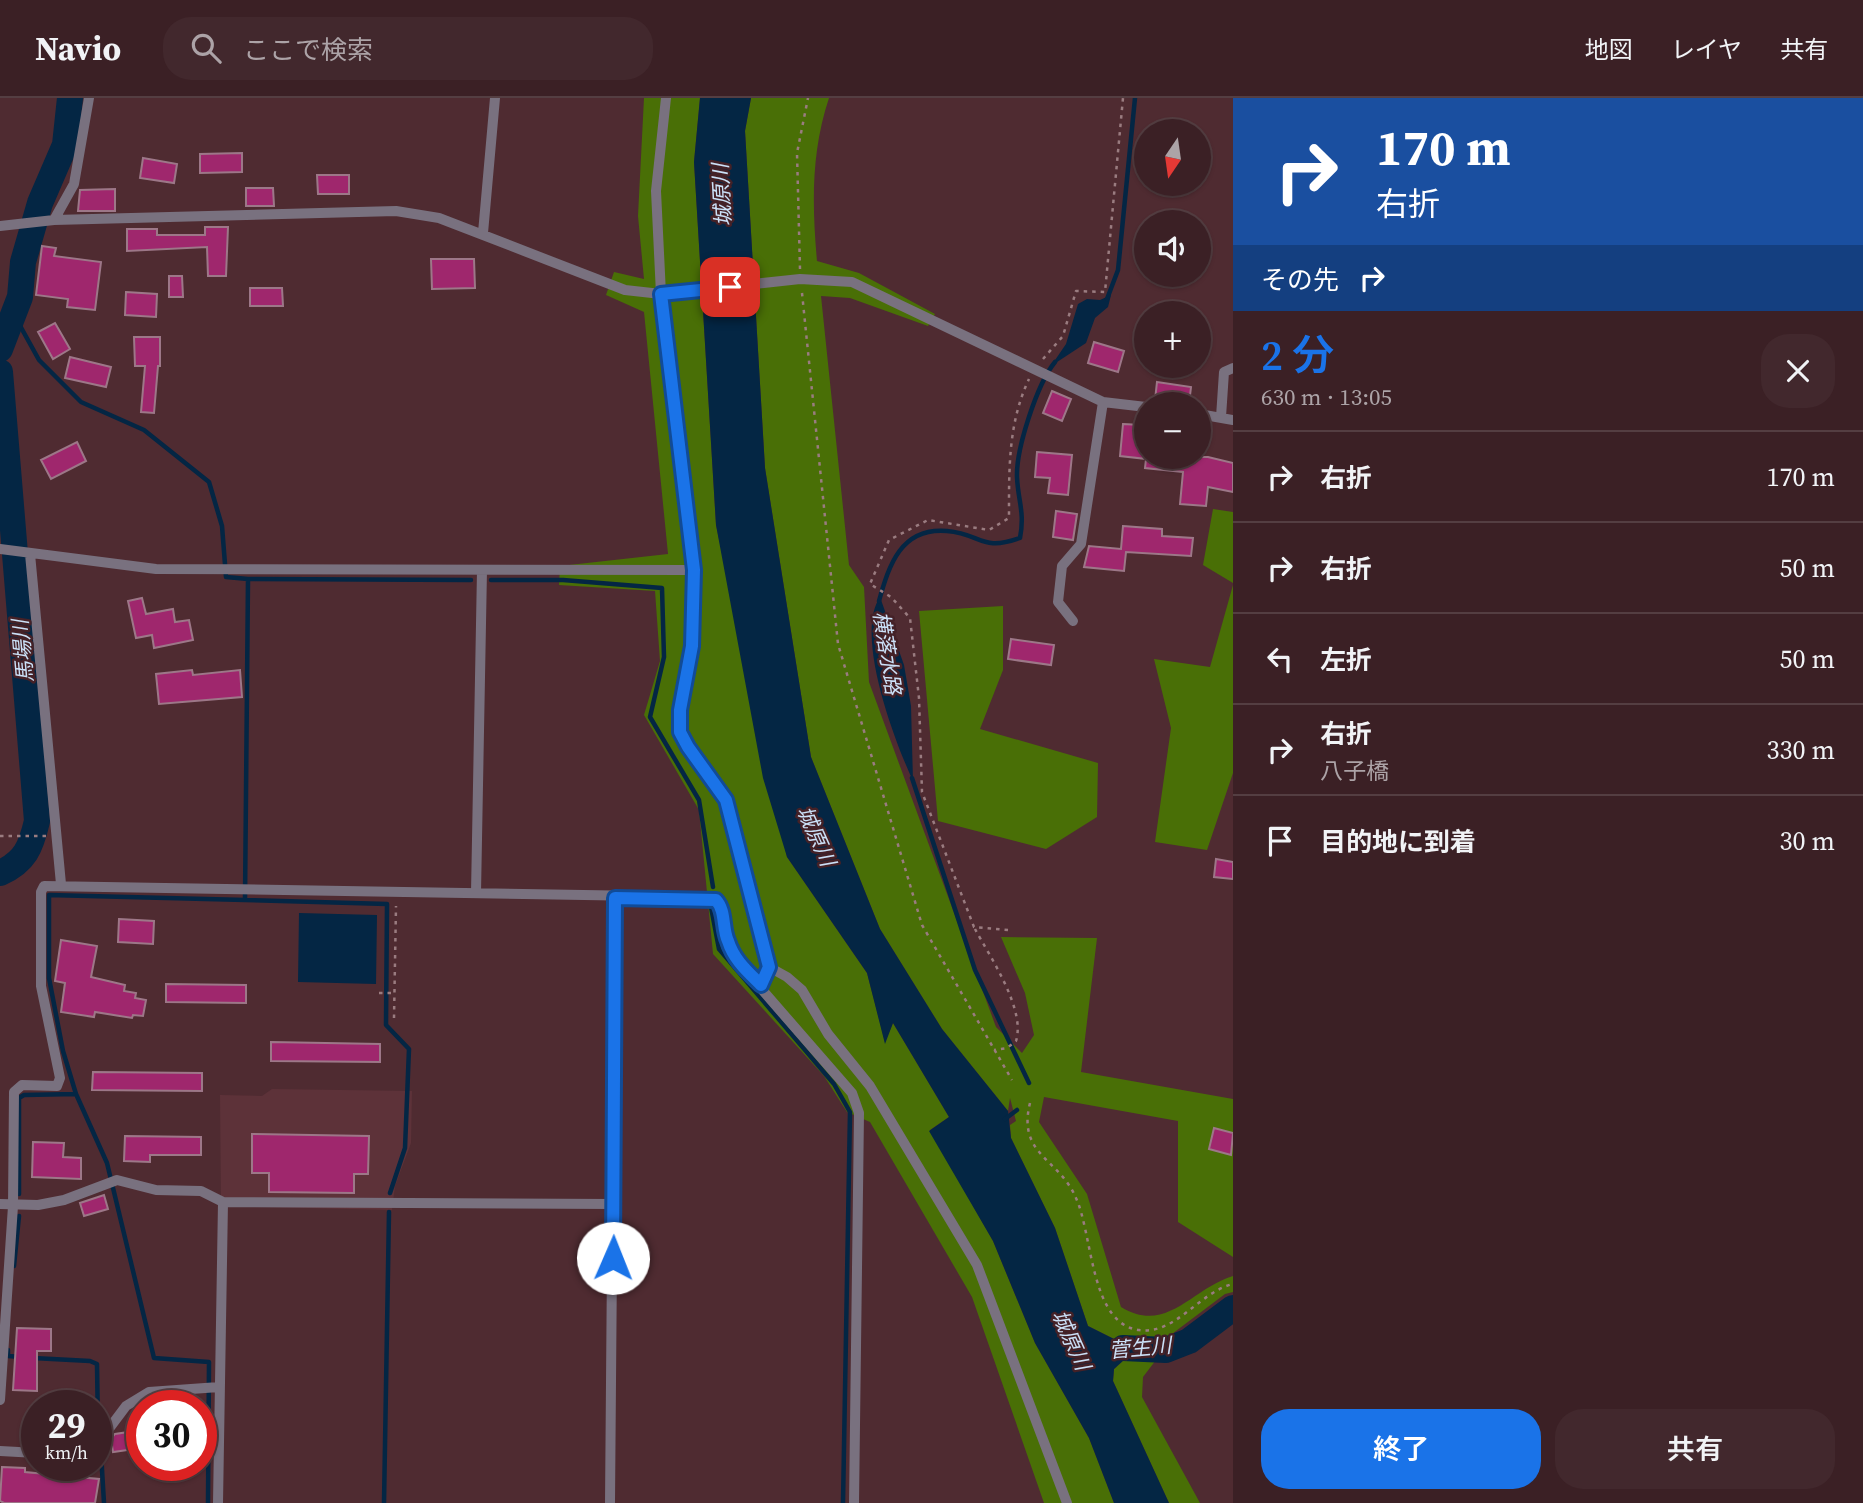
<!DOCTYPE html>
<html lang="ja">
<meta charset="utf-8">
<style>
:root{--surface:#3b2025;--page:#42282d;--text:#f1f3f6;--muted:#aca3a7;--line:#543e42;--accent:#1a73e8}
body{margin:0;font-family:"Source Serif 4","Noto Sans JP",serif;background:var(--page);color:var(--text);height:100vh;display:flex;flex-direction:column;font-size:26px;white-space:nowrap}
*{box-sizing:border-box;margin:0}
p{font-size:23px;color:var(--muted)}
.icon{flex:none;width:38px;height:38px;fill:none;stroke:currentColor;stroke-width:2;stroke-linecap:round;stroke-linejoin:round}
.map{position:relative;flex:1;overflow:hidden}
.side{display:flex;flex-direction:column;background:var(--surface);width:630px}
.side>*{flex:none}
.top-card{background:#1a4fa0;color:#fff;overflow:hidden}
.needle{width:46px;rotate:193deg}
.controls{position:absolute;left:1134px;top:21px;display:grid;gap:14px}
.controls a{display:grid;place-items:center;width:77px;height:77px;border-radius:50%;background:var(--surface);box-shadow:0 2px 5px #0004,0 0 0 2px var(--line);font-size:35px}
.speed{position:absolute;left:21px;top:1292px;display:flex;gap:14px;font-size:35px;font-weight:700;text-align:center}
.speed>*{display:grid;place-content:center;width:91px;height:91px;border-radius:50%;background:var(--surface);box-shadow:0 2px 5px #0004,0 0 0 2px var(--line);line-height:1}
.speed small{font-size:18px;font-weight:400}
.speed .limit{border:10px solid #d22;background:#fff;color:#111}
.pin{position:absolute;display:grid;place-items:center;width:60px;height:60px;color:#fff;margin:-30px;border-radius:14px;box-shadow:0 4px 10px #0006}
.me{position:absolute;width:77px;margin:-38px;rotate:1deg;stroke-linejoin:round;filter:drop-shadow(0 0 5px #0008)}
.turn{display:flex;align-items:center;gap:24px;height:147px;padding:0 28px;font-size:32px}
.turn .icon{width:91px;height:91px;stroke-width:2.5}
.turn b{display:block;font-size:49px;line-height:60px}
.then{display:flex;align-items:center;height:66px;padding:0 28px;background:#0003;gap:14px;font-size:26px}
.round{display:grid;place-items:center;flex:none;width:74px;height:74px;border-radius:28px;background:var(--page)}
.overview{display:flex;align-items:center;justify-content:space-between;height:119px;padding:0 28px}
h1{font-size:42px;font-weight:600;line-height:52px;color:var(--accent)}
.cta{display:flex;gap:14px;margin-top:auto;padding:14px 28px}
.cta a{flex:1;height:80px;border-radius:28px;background:var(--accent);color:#fff;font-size:28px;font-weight:600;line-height:80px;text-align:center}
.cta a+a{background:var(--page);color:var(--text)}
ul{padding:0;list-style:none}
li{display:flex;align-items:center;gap:21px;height:91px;padding:0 28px;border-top:2px solid var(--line)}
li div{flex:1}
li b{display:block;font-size:26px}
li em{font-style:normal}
header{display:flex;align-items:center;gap:42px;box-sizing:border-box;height:98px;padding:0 35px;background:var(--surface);border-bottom:2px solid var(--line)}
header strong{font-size:33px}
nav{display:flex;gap:38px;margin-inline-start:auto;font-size:24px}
.search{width:490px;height:63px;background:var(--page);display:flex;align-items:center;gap:18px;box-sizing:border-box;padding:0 24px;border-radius:28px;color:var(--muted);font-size:26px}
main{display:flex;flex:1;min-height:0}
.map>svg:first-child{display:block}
.built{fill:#5d3239}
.green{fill:#496f06}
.water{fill:#042644}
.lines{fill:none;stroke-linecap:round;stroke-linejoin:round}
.stream{stroke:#042644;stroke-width:4.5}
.river{stroke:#042644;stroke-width:26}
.building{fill:#9f276d;stroke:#9d7788;stroke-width:2}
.path{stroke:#9a7c80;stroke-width:2.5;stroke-dasharray:3.5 5;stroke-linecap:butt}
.street{stroke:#79717f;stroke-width:10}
.route-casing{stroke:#114b97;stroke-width:18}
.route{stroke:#1a73e8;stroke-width:12}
.labels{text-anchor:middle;stroke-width:5;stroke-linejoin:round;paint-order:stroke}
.water-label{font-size:21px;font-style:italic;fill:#cbe1f8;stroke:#442127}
</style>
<header>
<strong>Navio</strong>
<div class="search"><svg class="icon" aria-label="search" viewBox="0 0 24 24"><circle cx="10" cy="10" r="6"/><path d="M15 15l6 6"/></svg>ここで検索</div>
<nav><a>地図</a><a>レイヤ</a><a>共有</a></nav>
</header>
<main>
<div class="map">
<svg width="1233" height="1405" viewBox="0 0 1233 1405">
<rect width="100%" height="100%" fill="#4f2b31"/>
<!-- built -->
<path class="built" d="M272,991L412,993L411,1045L395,1088L392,1112L221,1108L220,997L262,998Z"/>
<!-- green -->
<path class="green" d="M644,0H700L694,64L716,427L787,759L867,875L885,944L893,925L949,1019L930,1032L993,1143L1035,1245L1089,1340L1114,1405H1044L972,1199L870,1024L847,1014L824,978L713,856L699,712L644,617L660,563L655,493L559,487L560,468L668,456L644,214L606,197L614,174L644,181L638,118Z
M751,0H829C811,54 812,107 817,163L859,175L935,216L928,228L850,200L821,198L849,467L864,489L869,584L996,929L1022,955L1034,937L1025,895L1001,839L1097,840L1081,974L1233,1001V1159L1178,1124V1023L1044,999L1039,1024L1087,1096L1121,1209C1167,1237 1192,1190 1233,1178V1194L1225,1196L1160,1245L1120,1244L1088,1228L1055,1130L1011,1040L1010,1027L1016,1023L1010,1000L1008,1013L942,931L880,831L811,659L765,370L745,33Z
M1213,411L1233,414V485L1203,467Z
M1233,487V675L1207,752L1155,744L1171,630L1154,561L1210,569Z
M1003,508V572L980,631L1098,665L1097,719L1046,751L938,723L919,513Z
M1159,1258L1143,1279L1142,1299L1200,1405H1169L1113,1283L1114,1271L1125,1261Z"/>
<!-- water -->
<path class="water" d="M700,0H751L745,33L765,370L811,659L880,831L942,931L1008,1013L1011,1040L1055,1130L1088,1228L1120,1244L1160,1245L1159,1258L1125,1261L1114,1271L1113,1283L1169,1405H1114L1089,1340L1035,1245L993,1143L929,1033L949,1019L893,925L885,946L867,875L787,759L763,680L716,427L694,64Z
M1111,197L1108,209L1095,220L1086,245L1051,268L1066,246L1078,206L1087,201L1100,202Z
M880,499L904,567L911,608L913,683C895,644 854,537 880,499Z
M299,815L377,817L376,886L298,884Z"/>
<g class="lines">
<!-- stream -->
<path class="stream" d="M20,199L18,224L39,262L81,304L144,332L209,384L222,428L226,479L248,481L245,802L387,806L386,927L409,951L405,1050L390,1095
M1107,201L1118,172L1135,0
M248,481L471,482
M491,482H563L662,490L664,559L650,619L699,702L713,789
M879,503C889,467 901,429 947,433C982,436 981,454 1020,440C1025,414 1018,403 1017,379C1016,351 1037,286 1055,264
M912,680L975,872L1029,985
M711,809L719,851L834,986L850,1014L843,1405
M1005,1021L1017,1012
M19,1096V1000L24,997L76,996
M14,1168L19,1118
M8,1252V1258L21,1259
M33,1260L90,1263L97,1266L98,1331
M101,1355L104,1405
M208,1405L209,1264L154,1260L107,1065L76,996L63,953L49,880V797L245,802
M384,1405L389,1114"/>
<!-- river -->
<path class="river" d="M0,251L20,199L23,164L40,105L65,47L70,0
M0,274L37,723C31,749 25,764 0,775
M1123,1250L1166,1252L1189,1243L1233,1210"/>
</g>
<!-- building -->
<path class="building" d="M242,55V74L200,75V56Z
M143,60L177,66L174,85L140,80Z
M317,77H349V96H318Z
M246,90H273L274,108H246Z
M115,91V113H78L80,92Z
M205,129H228L226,178H208L207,149L127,153V131H157V137H205Z
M42,148L56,150L54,158L101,164L95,212L67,209L68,201L36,197Z
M431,161H474L475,190L432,191Z
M169,178H182L183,199H169Z
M250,190H282L283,208H250Z
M126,194L157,196L156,219L125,217Z
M55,225L70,251L53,261L38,234Z
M134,239H160V268H158L154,315L141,314L145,268H135Z
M1094,244L1124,253L1118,274L1088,265Z
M70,259L111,269L106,289L65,280Z
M1157,284L1191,289L1189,306L1155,302Z
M1052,293L1071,301L1062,323L1043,315Z
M1123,326L1141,327L1140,349L1146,350V359H1208L1233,365V394L1208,389L1206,408L1180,406L1183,374L1145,370L1146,361L1120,358Z
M77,344L86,363L51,381L41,362Z
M1037,354L1072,357L1068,397L1048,395L1050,380L1035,379Z
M1056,413L1077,416L1073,442L1053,439Z
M1123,428L1162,431V438L1193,440L1191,458L1126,454L1124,473L1084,469L1089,448L1121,451Z
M142,500L146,516L173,511L175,524L189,522L193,542L154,550L152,537L136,540L128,503Z
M1011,541L1054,547L1051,567L1008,561Z
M192,572L193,577L240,572L242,599L159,606L156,576Z
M1216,761L1233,764V781L1214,779Z
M119,821L154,823L153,846L118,844Z
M61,842L97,848L91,879L125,887L124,893L136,895L135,900L146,902L143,918L133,917L132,920L95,914L94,919L61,914L65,885L55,883Z
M166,886L246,887V905L166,904Z
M271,944L380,946V964L271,963Z
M93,974L202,975V993L92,992Z
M1214,1030L1233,1035L1231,1057L1209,1051Z
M252,1036L369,1038L368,1076H354V1095L269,1094V1075H252Z
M125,1038L201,1039V1057H150V1064L124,1063Z
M33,1044L64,1045L63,1059L81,1060V1081L32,1079Z
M104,1097L108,1111L84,1118L80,1105Z
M17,1230L51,1231V1253H37V1293L13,1292Z
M142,1332V1350L113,1354L111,1341L115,1336Z
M2,1369L25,1370V1374L99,1381L95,1405H4L0,1403Z"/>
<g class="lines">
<!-- path -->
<path class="path" d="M800,171L797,55L808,0
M802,195L838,546L922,827L1012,982
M1043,261L1063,238L1076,193L1105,194L1123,0
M0,738H46
M975,831C990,859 1026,911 1016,943L1007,950L994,952
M1008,832L974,829L922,694L919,600L910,520L891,499L870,486L889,442L928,422L989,432L1009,420C1009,371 1008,325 1029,281
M379,895H394
M394,920L396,808
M1030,1005C1017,1057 1059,1060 1076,1100C1093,1137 1090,1226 1139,1232C1176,1237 1199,1194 1233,1186"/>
<!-- street -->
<path class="street" d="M666,0L656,93L661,196L693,472V548L680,612V634L688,649L725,702L769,869L787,879L802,892L828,936L870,988L977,1167L1067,1405
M54,122L74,86L89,0
M0,128L54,122L396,113L439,120L625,192L661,196L800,181L852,184L1103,304L1146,309
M483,135L495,0
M1199,316L1233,322
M1221,319L1224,274L1233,270
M0,451L156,471L693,472
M30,456L61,786
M1073,523L1058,504L1062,468L1081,446L1103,304
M476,795L482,472
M0,1106L38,1107L64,1102L117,1082L156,1092L201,1093L223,1104L613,1106
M0,1302L13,1108L14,994L22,987L57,988L60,980L41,888V794L44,788L705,799C727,805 721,823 727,841C729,849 733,856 737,863L852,995L859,1015L854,1405
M96,1348L126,1308L149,1294L219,1289
M0,1353L37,1355
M218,1405L223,1104
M610,1405L615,800"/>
</g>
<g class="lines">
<!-- route casing -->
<g class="route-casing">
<path id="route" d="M613,1160L615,800L716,802C726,813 722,830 728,843C734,862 747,873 761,887L769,869L726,702L688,649L680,634V612L692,548L694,472L661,196L730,189"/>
</g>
<!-- route -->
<use href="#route" class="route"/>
</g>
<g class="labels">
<!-- water labels -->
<g class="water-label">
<text transform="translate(722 97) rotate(-93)" y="7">城原川</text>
<text transform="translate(23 553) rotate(-95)" y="7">馬場川</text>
<text transform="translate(887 555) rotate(81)" y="7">横落水路</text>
<text transform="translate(816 738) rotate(66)" y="7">城原川</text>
<text transform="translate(1071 1242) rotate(66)" y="7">城原川</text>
<text transform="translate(1140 1250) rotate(-5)" y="7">菅生川</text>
</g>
</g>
</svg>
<div class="controls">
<a><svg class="needle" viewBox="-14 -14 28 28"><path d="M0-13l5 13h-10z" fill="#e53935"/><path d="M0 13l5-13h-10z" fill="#aca3a7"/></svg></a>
<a><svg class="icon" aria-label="sound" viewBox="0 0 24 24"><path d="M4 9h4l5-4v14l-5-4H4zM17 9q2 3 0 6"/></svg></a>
<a>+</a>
<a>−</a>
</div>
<div class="speed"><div>29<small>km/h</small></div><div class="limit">30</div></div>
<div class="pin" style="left:730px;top:189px;background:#d93025"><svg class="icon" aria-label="arrive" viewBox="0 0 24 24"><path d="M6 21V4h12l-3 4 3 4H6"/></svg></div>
<svg class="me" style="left:613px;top:1160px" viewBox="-20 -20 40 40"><circle r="19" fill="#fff"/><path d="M0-13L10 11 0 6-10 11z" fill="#1a73e8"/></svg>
</div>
<section class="side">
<div class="top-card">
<div class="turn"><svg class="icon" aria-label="right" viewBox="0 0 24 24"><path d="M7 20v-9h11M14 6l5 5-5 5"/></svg><div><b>170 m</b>右折</div></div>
<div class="then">その先<svg class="icon" aria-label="right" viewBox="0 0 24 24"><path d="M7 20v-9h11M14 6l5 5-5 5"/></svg></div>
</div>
<div class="overview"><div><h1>2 分</h1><p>630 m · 13:05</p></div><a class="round"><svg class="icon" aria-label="close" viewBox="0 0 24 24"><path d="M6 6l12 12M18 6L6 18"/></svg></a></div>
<ul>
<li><svg class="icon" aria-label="right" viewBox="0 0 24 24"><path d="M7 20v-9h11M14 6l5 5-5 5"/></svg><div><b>右折</b></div><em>170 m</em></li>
<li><svg class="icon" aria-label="right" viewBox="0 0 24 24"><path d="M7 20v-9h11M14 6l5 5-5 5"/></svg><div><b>右折</b></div><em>50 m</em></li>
<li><svg class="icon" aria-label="left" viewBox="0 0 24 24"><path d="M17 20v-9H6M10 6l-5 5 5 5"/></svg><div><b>左折</b></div><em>50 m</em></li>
<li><svg class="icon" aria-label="right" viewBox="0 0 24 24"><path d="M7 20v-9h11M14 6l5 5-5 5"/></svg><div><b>右折</b><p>八子橋</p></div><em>330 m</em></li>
<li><svg class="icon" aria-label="arrive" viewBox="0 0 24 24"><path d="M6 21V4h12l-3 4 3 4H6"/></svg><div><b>目的地に到着</b></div><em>30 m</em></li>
</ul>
<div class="cta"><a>終了</a><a>共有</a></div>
</section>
</main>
